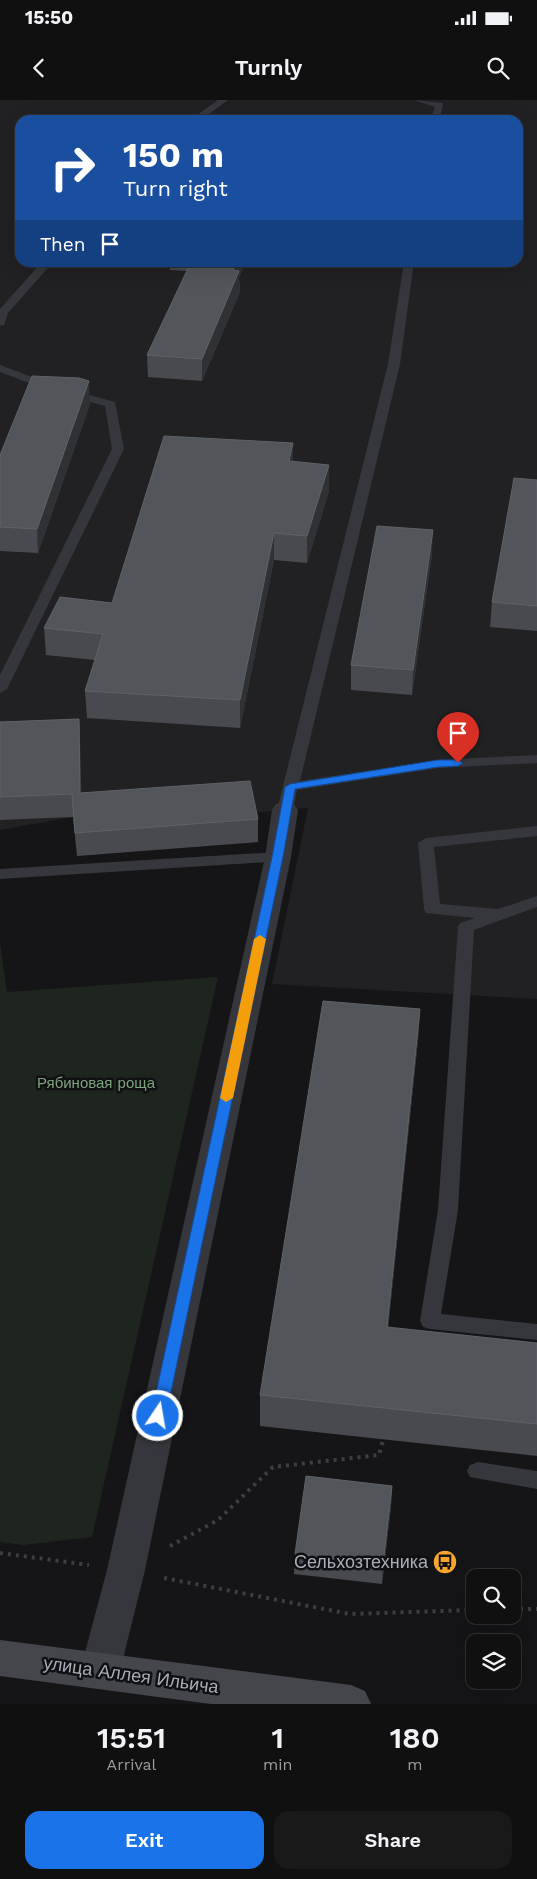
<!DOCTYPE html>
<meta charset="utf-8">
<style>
:root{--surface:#101011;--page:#19191a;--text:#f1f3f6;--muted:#9c9d9f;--line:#303031;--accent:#1a73e8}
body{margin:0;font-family:"Work Sans",sans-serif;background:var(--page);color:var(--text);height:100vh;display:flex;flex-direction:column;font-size:19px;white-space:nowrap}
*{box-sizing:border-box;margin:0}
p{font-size:16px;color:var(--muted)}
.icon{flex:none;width:28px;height:28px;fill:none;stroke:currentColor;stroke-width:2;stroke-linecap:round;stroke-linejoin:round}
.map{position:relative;height:1604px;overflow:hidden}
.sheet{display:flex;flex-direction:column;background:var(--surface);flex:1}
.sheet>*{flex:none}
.top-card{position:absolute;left:15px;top:15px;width:508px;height:152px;border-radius:15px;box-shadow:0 5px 20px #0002,0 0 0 1px var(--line);background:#1a4fa0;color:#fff;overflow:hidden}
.buttons{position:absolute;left:466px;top:1469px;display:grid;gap:10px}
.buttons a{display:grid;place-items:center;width:55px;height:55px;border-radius:10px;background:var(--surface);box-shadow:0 5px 20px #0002,0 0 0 1px var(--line);font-size:25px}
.pin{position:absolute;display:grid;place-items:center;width:42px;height:42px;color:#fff;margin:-51px -21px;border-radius:50% 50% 50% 0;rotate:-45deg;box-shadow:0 0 5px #0007}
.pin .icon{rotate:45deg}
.me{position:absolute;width:55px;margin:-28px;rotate:12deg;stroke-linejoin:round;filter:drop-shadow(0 0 4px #0008)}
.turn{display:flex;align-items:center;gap:18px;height:105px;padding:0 25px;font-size:22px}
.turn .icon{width:65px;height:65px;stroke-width:2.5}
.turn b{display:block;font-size:35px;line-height:42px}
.then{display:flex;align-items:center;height:48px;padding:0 25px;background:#0003;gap:10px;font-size:19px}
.eta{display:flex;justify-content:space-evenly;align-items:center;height:85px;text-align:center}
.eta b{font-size:30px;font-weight:600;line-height:35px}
.action{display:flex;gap:10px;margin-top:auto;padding:10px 25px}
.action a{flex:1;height:58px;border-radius:15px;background:var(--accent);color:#fff;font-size:20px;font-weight:600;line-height:58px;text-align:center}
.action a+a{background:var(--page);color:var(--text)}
.status{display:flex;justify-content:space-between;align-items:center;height:35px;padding:0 25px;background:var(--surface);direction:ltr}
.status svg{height:14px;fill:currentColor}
header{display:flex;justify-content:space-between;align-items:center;height:65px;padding:0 25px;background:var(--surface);font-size:22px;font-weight:600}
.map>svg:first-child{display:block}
.built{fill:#212124;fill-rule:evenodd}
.green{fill:#1d251e}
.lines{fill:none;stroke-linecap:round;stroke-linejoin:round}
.path{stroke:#3c3e43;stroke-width:4;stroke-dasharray:3 5;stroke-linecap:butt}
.service{fill:#36373c;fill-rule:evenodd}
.minor{fill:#36373c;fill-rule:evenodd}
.secondary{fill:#44464c;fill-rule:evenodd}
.wall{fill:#484a4f}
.shaded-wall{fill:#2f3134}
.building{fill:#52555a;stroke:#5f6369}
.route{fill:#1a73e8;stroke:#114b97}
.slow{fill:#f59e0b}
.labels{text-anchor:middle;stroke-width:5;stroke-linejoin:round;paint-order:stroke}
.park-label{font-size:15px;fill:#7da37d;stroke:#101012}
.near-poi-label{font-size:18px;fill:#a6adb8;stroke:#101012;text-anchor:end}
.near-street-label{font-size:18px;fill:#a6adb8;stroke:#101012}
</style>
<div class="status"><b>15:50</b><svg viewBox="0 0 49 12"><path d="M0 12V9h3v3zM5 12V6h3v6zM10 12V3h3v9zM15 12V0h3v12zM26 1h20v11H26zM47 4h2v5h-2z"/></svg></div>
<header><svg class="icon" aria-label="back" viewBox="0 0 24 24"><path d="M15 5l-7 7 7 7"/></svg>Turnly<svg class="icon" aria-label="search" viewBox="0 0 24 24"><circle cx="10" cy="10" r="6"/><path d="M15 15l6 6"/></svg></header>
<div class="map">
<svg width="537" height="1604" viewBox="0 0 537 1604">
<rect width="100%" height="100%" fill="#151517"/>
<!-- built -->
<path class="built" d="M0,0H537V899L272,884L308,708L252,713H121L73,717L0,730ZM20,20H518V162H20Z"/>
<!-- green -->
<path class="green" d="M0,843L7,892L218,877L92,1437L23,1445L0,1442Z"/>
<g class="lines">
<!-- path -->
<path class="path" d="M170,1446L218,1420L273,1367L379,1355L383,1340
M0,1453L89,1465
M164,1478L350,1514L475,1510
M512,1509H537"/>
<!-- service -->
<path class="service" d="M218,0H228L201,20H190Z
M414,0L443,3L440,20H430L435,7Z
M42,162H53L8,213L4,225L0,226V209Z
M404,162H414L400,264L300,681L438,660L537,655V663L438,668L297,690L293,710L285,715L277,710L388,264Z
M0,265L56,286L115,302L124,349L7,589L0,593V575L112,349L105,306L48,290L0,272Z
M537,726V736L434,747L440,804L498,809L537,796V807L474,830L458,1110L441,1214L537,1224V1240L430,1229L423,1227L420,1221L438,1110L458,827L460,823L475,818L426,813L424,809L418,743L426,738Z
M278,752L286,757L284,761L0,779V769Z
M478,1362L537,1371V1389L470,1377L467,1371L470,1365Z"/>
<!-- minor -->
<path class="minor" d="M285,702L294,704L298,710L291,757L145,1470L120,1571L114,1584L100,1589L86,1584L80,1571L107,1470L265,757L272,710L276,704Z"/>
<!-- secondary -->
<path class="secondary" d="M0,1540L351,1585L365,1591L371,1604H211L0,1576Z"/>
</g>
<!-- wall -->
<path class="wall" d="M170,162H246L239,177L240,192L202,281L148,277L147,255L187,171L170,170Z
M90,304L38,453L0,451V355Z
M293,362L329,365V391L307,463L274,460L240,628L87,618L85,591L95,560L46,555L44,528L112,503Z
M537,380V531L490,527L492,502Z
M432,454L412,595L351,590V565Z
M79,619L80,641L81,693L258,719V742L77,756L73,717L0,720V622Z
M420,909L418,940L388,1228L537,1243V1356L260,1326V1295Z
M392,1386L391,1407L382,1484L294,1474L295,1454Z"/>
<!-- shaded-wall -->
<path class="shaded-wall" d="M236,162H246L239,177L240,192L202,281V259L233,170Z
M89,281L90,304L38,453L37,429Z
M293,343V368L289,361Z
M329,365V391L307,463V436Z
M433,430L432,454L412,595L413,570Z
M274,433V460L240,628V600Z
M79,619L80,641L82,716L80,693Z
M420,909L418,940L385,1259L387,1227Z
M392,1386L391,1407L382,1484L383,1464Z"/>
<!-- building -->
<path class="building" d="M191,162H236L233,170L239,171L202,259L147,255Z
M32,276L79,278L89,281L37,429L0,427V355Z
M164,336L293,343L289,361L329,365L307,436L274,433L240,600L85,591L103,534L44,528L60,497L112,503Z
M514,378L537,380V506L492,502Z
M377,426L433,430L413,570L351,565Z
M79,619L80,693L250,681L258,719L75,733L72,694L0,697V622Z
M323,901L420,909L387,1227L537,1243V1324L260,1295Z
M306,1376L392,1386L383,1464L295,1454Z"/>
<!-- route -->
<path class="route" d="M438,660H458L463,663L458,666L438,667L295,689L283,757L166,1316L164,1320L158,1322L153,1320L151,1316L272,757L285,687L290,684Z"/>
<!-- slow -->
<path class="slow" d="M260,835L266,839L233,998L226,1002L220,998L254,839Z"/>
<!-- icons -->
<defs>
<g id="bus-disc" transform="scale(1.25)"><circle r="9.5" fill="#f7a72d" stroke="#101012"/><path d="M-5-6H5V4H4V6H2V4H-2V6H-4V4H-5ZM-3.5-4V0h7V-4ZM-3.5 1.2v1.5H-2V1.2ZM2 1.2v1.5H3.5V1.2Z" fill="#111"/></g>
</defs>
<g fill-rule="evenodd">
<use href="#bus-disc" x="445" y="1462"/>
</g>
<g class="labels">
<!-- park labels -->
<g class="park-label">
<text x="96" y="988">Рябиновая роща</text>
</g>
<!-- near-poi labels -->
<g class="near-poi-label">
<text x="428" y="1468">Сельхозтехника</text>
</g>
<!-- near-street labels -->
<g class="near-street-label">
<text transform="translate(131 1575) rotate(8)" y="6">улица Аллея Ильича</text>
</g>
</g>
</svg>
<div class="buttons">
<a><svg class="icon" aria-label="search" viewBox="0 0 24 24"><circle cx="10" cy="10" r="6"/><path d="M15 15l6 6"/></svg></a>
<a><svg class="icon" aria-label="layers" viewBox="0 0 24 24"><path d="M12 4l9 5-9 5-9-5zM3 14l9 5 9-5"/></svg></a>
</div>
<div class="pin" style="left:458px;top:663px;background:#d93025"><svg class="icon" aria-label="arrive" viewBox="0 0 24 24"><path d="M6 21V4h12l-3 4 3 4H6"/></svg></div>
<svg class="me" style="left:158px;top:1316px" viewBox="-20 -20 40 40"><circle r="17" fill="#1a73e8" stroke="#fff" stroke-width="3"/><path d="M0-11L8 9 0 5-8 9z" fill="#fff"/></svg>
<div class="top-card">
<div class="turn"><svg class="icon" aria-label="right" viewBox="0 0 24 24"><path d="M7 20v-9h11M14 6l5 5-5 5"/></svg><div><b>150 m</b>Turn right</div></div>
<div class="then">Then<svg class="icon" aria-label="arrive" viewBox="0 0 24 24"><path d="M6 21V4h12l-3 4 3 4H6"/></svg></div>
</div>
</div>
<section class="sheet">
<div class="eta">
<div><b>15:51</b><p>Arrival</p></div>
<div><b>1</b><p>min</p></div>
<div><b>180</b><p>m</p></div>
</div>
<div class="action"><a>Exit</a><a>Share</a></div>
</section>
